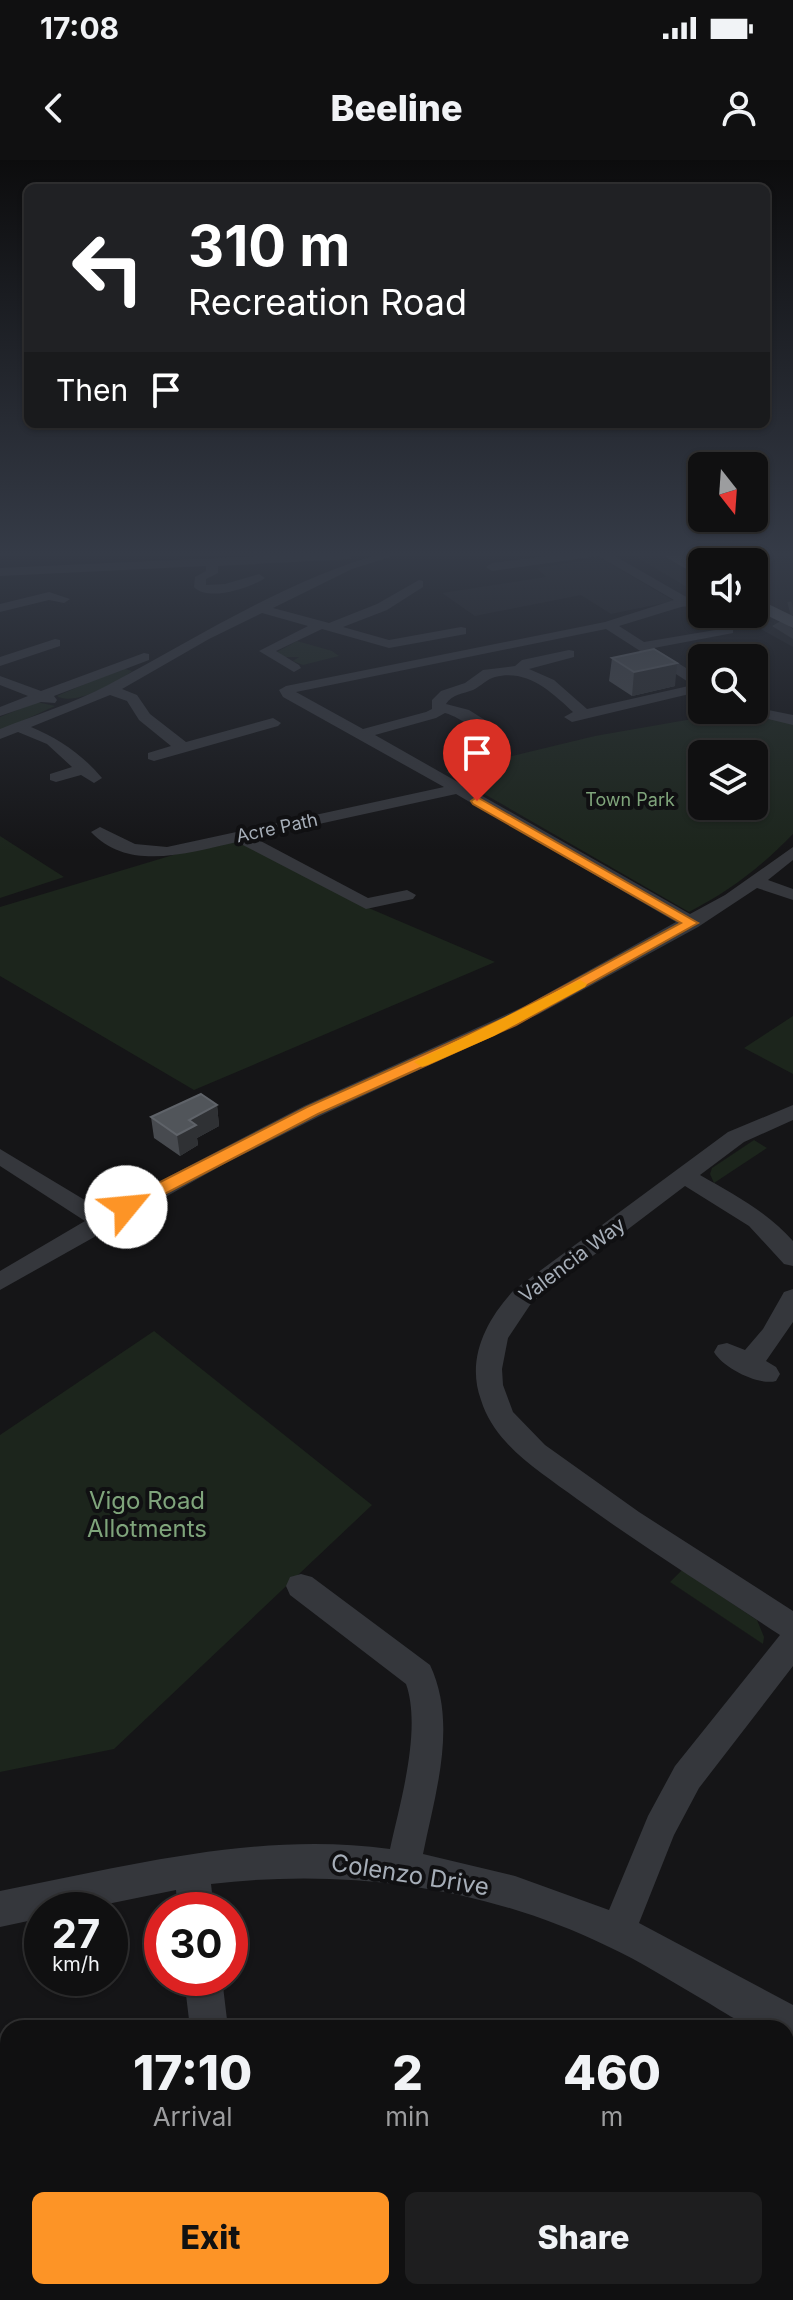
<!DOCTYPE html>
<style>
:root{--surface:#101011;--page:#1e1e1f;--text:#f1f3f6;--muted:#9c9d9f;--line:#303031;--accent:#fd9426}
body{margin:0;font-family:Inter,sans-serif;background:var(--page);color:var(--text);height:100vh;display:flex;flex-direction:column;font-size:30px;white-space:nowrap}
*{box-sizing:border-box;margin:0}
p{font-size:26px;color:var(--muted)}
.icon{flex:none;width:44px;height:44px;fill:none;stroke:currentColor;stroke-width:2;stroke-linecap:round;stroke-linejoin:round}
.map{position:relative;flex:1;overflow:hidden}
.side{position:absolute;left:0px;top:1860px;width:794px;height:280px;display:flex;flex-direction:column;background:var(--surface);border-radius:24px 24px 0 0;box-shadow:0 2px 6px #0004,0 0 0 2px var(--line)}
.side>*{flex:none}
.banner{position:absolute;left:24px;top:24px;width:746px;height:244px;border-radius:12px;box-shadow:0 2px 6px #0004,0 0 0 2px var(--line);background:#202124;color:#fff;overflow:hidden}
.needle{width:52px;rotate:163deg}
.controls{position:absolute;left:688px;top:292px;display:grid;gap:16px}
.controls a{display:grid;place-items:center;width:80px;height:80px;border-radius:12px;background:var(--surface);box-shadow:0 2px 6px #0004,0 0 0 2px var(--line);font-size:40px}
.speed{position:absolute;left:24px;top:1732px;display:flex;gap:16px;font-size:40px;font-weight:700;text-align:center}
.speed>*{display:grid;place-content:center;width:104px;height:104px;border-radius:50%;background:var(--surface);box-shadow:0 2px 6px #0004,0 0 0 2px var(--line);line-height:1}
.speed small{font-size:20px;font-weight:400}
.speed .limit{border:12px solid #d22;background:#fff;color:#111}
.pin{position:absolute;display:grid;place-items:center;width:68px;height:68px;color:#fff;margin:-82px -34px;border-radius:50% 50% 50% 0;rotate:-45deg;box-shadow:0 0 8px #0007}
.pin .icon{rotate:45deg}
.me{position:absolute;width:88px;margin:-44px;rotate:62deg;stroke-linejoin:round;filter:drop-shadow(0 0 6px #0008)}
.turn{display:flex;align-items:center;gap:28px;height:168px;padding:0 32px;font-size:36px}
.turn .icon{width:104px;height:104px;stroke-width:2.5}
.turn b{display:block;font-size:56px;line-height:68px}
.then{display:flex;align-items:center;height:76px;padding:0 32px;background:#0003;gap:16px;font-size:30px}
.eta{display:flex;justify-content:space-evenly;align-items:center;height:136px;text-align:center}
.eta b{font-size:48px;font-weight:800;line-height:56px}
.action{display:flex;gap:16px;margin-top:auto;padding:16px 32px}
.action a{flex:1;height:92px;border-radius:12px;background:var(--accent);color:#111;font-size:32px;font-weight:800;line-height:92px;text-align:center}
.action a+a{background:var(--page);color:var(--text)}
.status{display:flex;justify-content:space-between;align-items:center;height:56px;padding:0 40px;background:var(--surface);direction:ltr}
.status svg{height:22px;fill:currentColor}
header{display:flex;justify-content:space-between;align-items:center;height:104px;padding:0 32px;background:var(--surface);font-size:36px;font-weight:800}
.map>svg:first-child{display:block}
.built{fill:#202124}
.green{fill:#1c251c;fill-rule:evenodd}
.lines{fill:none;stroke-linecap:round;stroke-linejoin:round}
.minor-tunnel{stroke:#323437;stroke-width:14;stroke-dasharray:14 7;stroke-linecap:butt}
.minor{fill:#35373c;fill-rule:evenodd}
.major{fill:#51555b;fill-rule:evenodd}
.wall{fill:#474a4f}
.shaded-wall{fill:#2f3134}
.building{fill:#51555a;stroke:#5f6369;stroke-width:2}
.route{fill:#fd9426;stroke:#a46019;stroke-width:2}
.slow{fill:#f59e0b}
.labels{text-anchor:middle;stroke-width:8;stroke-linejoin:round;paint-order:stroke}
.far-park-label{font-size:18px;fill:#7fa47b;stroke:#101012}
.far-street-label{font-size:18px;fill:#a6aeb8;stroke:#101012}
.street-label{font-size:20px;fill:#a6aeb8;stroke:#101012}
.near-park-label{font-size:24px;fill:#7fa47b;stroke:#101012}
.near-street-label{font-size:24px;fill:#a6aeb8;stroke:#101012}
</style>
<div class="status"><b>17:08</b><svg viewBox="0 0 49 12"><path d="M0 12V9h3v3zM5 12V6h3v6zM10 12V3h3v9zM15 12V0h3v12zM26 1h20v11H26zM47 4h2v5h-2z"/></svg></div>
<header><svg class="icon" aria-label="back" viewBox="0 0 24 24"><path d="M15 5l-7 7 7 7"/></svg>Beeline<svg class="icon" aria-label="person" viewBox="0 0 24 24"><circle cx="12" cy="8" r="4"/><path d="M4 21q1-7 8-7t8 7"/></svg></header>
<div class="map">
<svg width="793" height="2140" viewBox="0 0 793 2140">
<rect width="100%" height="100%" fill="#151517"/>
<!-- built -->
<path class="built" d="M628,392H793V487L734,454H754V402H702V436Z
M593,399L604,400L674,441L611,454L581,435L475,456L442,433L546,417L537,408Z"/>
<!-- green -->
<path class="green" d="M297,481L332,491L339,496L303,505L293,501L299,497H281L275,493Z
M122,508L132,511C119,522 73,547 57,536Z
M37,542L55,546L0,571V557Z
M738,551L793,563V674C761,707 730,731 689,752L446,612L595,576ZM702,594H754V646H702Z
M0,676L64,717L0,738Z
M239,680L364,746L495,802L194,930L0,816V747L193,689Z
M793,856V914L744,888Z
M754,980L767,988L714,1023L710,1014L712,1008Z
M154,1171L372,1345L114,1589L0,1612V1275Z
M682,1410L757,1460L764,1477L763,1484L670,1422Z"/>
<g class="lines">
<!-- minor-tunnel -->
<path class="minor-tunnel" d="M789,449L793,448"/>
<!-- minor -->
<path class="minor" d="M0,392H20L0,397Z
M347,392L351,393V399L218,406V413L206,419V425L225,424L259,414L265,418C250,428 208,442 194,427L195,417L206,411V406L0,416V408Z
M387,392H406L352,409L273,448L329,463L377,444L419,420L423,421V427L387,450L343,467L389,480L461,467L466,468V474L389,488L322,469L276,491L299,505L301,508L294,512L259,491L308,466L262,453L209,479L122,529L137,535L150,554L186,582L273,558L281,563L278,566L154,601L148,599V593L171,586L139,560L127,541L110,535L31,567C58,578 83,595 102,618L94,623L81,615L56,622L50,620V614L72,607L47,584L18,572L0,579V569C35,555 74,543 108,525C199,477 287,419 387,392Z
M577,392H608L688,438L702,436V444L681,447L619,466L644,482L733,467V473L654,488L702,518V531L572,562L564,557L573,552C551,532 528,509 495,517C487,519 481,526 473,530C463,534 452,534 446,544L469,550L504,572V578C486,581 464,558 445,553L436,558L375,575L690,754L725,735L793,687V700L768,720L793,729V740L757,728L698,767L539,854L320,956L226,1003L0,1130V1111L85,1061L0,1006V989L103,1051L304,946L525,846L676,762L456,634L255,678L368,738L407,730L416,735L413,739L366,749L237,682C191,692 129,713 91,672L100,667L135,684L167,687L444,627L283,537L279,530L286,526L605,462L674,440L598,396L492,411L486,407L492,403ZM606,469L693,525L587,549L554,520L529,509L574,497V491L569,490L522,500L515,506L483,510L465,523L441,531L432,540V549L426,552L363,569L296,532Z
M49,432L70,439L64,443L49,440L0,452V444Z
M788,457L793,459V463L789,466L793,469V479L772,466Z
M55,479L60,480V486L0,506V497Z
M144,493L149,494V500L54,536L57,540L55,543L41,542L0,556V547L28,536L0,525V516L41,531Z
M754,547L793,555V565L744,553L742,550H754Z
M793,945V960L744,982L700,1015C733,1034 768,1052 793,1081V1106L784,1104L749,1066L685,1026L532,1142L508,1178L502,1209L503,1225L513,1252L545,1285L639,1352L793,1451V1506L699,1628L674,1675L639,1763L793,1845V1883L786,1880V1868C777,1868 765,1870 756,1867C739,1863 722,1851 707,1842C674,1823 642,1802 607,1786C483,1726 346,1708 211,1724L214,1750H178L176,1730L78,1750H42V1758L0,1767V1731C129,1706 258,1671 390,1689C400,1643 422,1569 406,1524L290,1435L286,1426L290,1417L301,1414L312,1417L430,1505C458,1564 435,1634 423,1694L515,1716L609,1750L648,1656L675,1606L780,1475C712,1430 643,1387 577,1339C553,1321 526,1304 506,1282C495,1270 486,1256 481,1240C466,1199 486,1160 514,1130L728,972Z
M793,1129V1162L766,1201L776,1207L780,1214L776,1221C759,1226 723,1208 714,1192L718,1185L727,1183L745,1190L763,1169L784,1132Z
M184,1818H222L228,1868H190Z"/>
<!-- major -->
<path class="major" d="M657,392H676L702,406V418Z
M754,437L793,456V468L754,449Z
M793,2106V2140H739L742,2132H786V2107Z"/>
</g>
<!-- wall -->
<path class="wall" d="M612,498L675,526L632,536L609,521Z
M217,945L219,966L197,978L198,985L180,996L154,978L151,957Z"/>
<!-- shaded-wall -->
<path class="shaded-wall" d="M677,503L675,526L632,536L634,512Z
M217,945L219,966L197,978L198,985L180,996L177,975L189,960Z"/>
<!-- building -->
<path class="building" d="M654,489L677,503L634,512L612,498Z
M201,934L217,945L189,960L196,965L177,975L151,957Z"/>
<!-- sky -->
<linearGradient id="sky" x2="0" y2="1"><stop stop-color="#0c0c0d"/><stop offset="0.57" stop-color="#353b47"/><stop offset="1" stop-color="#353b47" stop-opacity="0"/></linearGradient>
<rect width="793" height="691" fill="url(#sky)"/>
<!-- route -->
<path class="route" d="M477,637L698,763L516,865L318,954L132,1051H119L117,1047L119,1043L307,947L505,858L681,763L473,644L471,641Z"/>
<!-- slow -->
<path class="slow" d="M580,820L587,824L585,827L494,876L428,905L422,907L414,902Z"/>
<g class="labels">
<!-- far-park labels -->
<g class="far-park-label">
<text x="630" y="646">Town Park</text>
</g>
<!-- far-street labels -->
<g class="far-street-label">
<text transform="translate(277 668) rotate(-12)" y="6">Acre Path</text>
</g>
<!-- street labels -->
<g class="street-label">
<text transform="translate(572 1100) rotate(-37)" y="7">Valencia Way</text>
</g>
<!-- near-park labels -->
<g class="near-park-label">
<text x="147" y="1349">Vigo Road<tspan x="147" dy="28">Allotments</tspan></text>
</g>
<!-- near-street labels -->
<g class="near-street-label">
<text transform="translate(410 1715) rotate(9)" y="8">Colenzo Drive</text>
</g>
</g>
</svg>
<div class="controls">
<a><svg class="needle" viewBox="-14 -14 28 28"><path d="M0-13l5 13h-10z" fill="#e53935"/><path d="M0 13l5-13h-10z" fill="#9c9d9f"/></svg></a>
<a><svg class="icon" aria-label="sound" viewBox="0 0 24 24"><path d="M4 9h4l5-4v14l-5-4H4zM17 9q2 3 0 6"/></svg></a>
<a><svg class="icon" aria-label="search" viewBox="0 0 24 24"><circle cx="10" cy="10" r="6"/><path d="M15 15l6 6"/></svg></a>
<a><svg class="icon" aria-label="layers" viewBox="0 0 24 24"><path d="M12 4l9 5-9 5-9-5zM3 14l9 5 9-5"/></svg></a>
</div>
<div class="speed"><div>27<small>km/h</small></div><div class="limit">30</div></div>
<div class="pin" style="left:477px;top:641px;background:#d93025"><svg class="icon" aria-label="arrive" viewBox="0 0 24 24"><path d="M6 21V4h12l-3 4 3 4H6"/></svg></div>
<svg class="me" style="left:126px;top:1047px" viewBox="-20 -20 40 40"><circle r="19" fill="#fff"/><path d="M0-13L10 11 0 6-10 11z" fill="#fd9426"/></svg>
<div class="banner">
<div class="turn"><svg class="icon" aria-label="left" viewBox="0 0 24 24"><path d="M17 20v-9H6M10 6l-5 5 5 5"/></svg><div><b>310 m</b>Recreation Road</div></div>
<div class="then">Then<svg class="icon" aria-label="arrive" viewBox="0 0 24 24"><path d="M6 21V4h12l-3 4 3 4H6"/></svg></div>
</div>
<section class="side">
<div class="eta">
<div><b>17:10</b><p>Arrival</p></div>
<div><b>2</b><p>min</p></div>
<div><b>460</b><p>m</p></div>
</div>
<div class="action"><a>Exit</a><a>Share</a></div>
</section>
</div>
